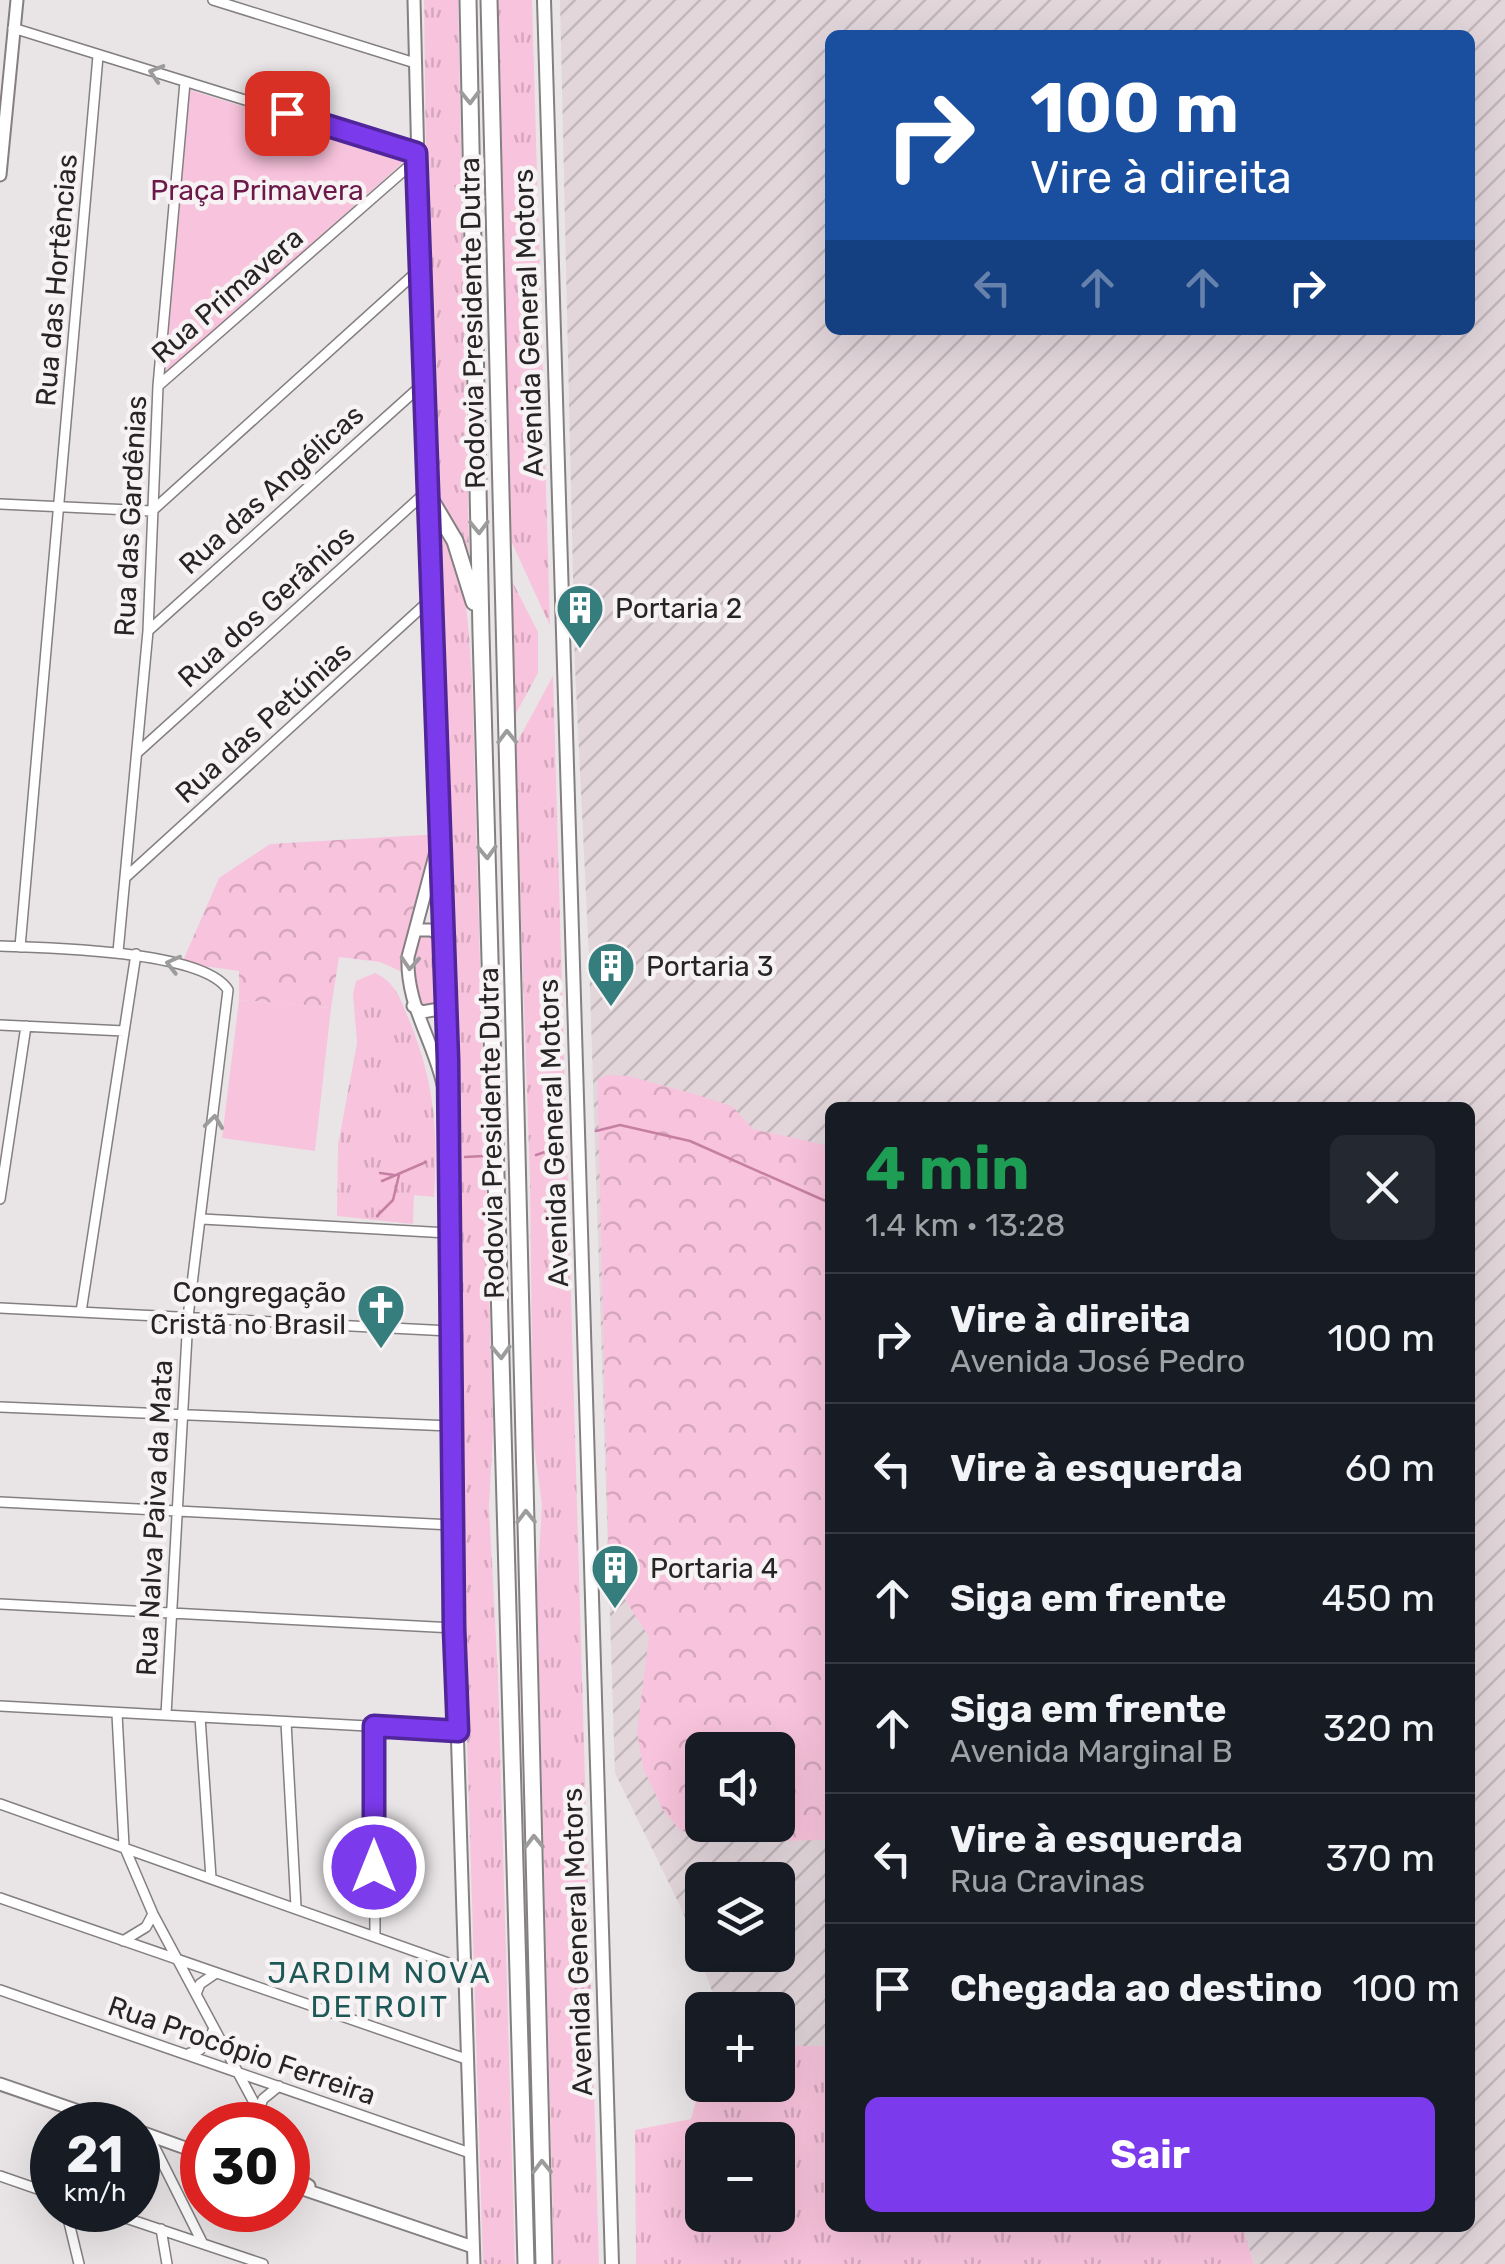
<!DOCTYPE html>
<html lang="pt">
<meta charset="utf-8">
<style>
:root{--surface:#171b24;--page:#242831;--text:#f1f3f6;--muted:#9ea1a6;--line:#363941;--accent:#7c3aed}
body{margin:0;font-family:Rubik,sans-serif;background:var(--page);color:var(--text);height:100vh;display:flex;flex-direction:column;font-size:38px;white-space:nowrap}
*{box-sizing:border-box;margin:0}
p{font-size:32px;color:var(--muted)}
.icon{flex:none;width:55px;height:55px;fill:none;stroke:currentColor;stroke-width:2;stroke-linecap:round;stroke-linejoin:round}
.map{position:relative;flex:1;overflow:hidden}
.details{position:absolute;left:825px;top:1102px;width:650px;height:1130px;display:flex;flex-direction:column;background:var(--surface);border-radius:15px;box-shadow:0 10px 40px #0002}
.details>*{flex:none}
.top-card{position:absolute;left:825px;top:30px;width:650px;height:305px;border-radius:15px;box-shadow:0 10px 40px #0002;background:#1a4fa0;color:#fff;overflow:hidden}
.controls{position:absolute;left:685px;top:1732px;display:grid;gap:20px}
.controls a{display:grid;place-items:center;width:110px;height:110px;border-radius:15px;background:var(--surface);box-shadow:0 10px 40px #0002;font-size:50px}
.speed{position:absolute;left:30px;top:2102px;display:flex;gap:20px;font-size:50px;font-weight:700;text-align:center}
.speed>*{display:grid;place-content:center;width:130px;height:130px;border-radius:50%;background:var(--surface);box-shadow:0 10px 40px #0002;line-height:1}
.speed small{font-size:25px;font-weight:400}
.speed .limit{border:15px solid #d22;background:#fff;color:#111}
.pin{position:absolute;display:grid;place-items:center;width:85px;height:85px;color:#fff;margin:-42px;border-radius:20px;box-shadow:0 5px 15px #0006}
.me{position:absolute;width:110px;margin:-55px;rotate:0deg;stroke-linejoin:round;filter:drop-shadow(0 0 8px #0008)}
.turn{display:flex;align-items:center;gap:35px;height:210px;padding:0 40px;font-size:45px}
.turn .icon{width:130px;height:130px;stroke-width:2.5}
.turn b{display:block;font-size:70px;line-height:85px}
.lanes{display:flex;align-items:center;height:95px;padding:0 40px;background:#0003;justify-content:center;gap:50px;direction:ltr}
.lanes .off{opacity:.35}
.round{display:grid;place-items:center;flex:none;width:105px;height:105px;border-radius:15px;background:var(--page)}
.head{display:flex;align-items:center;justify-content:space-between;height:170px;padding:0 40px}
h1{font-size:60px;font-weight:700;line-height:75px;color:#1e9e55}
.primary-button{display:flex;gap:20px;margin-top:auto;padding:20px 40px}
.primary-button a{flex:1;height:115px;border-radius:15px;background:var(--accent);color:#fff;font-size:40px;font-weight:700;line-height:115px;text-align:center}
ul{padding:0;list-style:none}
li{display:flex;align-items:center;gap:30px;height:130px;padding:0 40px;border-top:2px solid var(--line)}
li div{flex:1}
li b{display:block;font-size:38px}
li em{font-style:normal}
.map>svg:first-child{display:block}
.industrial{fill:url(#industrial-furrows);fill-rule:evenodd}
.grass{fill:url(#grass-tufts);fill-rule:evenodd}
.forest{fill:url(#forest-crowns);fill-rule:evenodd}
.park{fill:#f8c3dc}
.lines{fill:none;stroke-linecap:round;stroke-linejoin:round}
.stream{stroke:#c57fa2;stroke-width:2.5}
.street-casing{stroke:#847f81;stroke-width:12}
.secondary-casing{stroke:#847f81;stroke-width:15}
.primary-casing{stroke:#847f81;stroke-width:16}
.highway-casing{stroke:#847f81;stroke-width:19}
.street{stroke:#fff;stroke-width:9}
.secondary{stroke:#fff;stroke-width:11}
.primary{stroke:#fff;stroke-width:12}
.highway{stroke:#fff;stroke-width:15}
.oneway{stroke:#9d9c9d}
.route-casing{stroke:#51269a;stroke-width:25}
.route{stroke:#7c3aed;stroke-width:18}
.labels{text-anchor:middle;stroke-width:9;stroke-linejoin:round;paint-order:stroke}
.park-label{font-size:28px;fill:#6c194a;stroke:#f7f2f4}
.street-label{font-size:28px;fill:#262425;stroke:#f7f2f4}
.poi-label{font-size:28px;fill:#262425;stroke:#f7f2f4;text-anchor:start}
.neighbourhood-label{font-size:30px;letter-spacing:2.5px;fill:#1d5857;stroke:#f7f2f4}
</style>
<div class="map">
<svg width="1505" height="2264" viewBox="0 0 1505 2264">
<defs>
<pattern id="industrial-furrows" width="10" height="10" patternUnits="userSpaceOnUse" patternTransform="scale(2.5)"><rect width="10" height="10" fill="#e2d6db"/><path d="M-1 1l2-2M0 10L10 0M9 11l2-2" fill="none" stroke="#c2b8bc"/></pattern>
<pattern id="grass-tufts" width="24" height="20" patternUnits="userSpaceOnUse" patternTransform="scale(2.5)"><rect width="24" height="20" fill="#f8c3dc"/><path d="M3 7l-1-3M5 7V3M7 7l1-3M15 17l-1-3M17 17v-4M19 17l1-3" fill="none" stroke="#d4a7bd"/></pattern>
<pattern id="forest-crowns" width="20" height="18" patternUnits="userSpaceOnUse" patternTransform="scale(2.5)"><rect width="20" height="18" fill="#f8c3dc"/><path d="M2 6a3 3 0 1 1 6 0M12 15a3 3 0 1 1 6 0" fill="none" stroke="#d4a7bd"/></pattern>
</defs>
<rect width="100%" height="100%" fill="#e9e5e7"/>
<!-- industrial -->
<path class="industrial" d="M560,0H1505V2264H1254L1243,2228H1470V1108H830V2046H778V2010H719L682,1910L615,1773L589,957L575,667ZM830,35H1470V330H830ZM702,1750H778V1825H702ZM702,1880H778V1955H702Z"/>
<!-- grass -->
<path class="grass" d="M424,0H458L469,552L430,487Z
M496,0H532L550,626L508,534Z
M437,528C469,573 468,625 472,678L493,1431L489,1507L498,1677L515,2264H483L457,1411Z
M512,581L538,632V673L514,717Z
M553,676L599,2264H554L537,1584L542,1505L533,1440L530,1179L515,746Z
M425,935L440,936L443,1005L421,1007L410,971L416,941Z
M375,973C397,983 401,1001 410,1022C435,1086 438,1128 434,1197L414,1195L413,1224L337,1216L338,1145L357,1043L353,994L356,981Z
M702,2045V2085H778V2046H830V2228H1243L1254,2264H636L635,2130L691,2119L699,2090L694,2047ZM778,2140V2215H702V2140Z"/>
<!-- forest -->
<path class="forest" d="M440,834L407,974L380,962L339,957L331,1008L239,1000V971L182,963L219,878L270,844Z
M607,1075L629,1076L694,1094L732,1106L753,1129L830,1146V1840L712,1842L680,1830L663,1810L643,1768L637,1731L649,1637L609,1574L598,1103V1079ZM702,1750H778V1825H702Z"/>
<!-- park -->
<path class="park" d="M190,90L408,158L165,375Z
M239,1000L331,1008L315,1151L222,1138Z"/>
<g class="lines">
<!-- stream -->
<path class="stream" d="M596,1131L620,1125L690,1141L830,1203
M536,1155L566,1145
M465,1157L484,1156
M380,1173L394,1175
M382,1181L426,1162
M377,1216L393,1200L399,1175"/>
<!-- street casing -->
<g class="street-casing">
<path id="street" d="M213,0L415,63
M13,28L416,153
M158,386L416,160
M0,504L152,511L421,268
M148,631L424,383
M137,753L426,492
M126,877L431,599
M0,946C47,948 203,950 228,990L188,1317L166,1715
M20,947L98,56
M118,952L148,631L158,386L185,82
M0,1025L124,1031
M0,1199L26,1026
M202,1219L448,1233
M0,1308L450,1331
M81,1312L136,954
M0,1407L451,1426
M0,1502L452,1525
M0,1604L454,1628
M0,1706L458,1731
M117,1714L124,1846L153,1914L266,2125
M200,1717L211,1878
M286,1722L296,1907
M374,1726L375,1937
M0,1804L465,1969
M0,1898L466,2059
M123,1941L146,1927L153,1914
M0,1990L470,2153
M196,1994L200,1984L216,1973
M190,2053C205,2051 209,2041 214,2028
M258,2112L263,2099L279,2086
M149,2136L202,2242
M0,2176L52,2194
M66,2210L79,2264
M102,2210L263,2264
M161,2229L167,2264"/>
</g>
<!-- secondary casing -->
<g class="secondary-casing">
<path id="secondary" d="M414,0L426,492L448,1060L454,1628L474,2264
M0,175L17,0
M437,848L408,957C406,1005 433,1039 443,1085
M415,930H431L444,937
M413,1006L422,1012L445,1008
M0,2084L119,2125
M138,2131L202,2154
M288,2173L309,2186
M288,2184L473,2247"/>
</g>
<!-- primary casing -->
<g class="primary-casing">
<path id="primary" d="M544,0L612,2264"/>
</g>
<!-- highway casing -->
<g class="highway-casing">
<path id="highway" d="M468,0L481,633L526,2264
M489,0L544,2264
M426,492L455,541L474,602"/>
</g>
<!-- street -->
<use href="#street" class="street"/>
<!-- secondary -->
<use href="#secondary" class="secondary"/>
<!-- primary -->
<use href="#primary" class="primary"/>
<!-- highway -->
<use href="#highway" class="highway"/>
</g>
<!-- one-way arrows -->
<defs><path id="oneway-chevron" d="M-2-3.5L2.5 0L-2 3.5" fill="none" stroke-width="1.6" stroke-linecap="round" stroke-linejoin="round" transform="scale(2.5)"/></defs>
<g class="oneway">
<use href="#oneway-chevron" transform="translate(156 73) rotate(-163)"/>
<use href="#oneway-chevron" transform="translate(470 97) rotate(89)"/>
<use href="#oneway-chevron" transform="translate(479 527) rotate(89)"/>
<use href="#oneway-chevron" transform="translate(507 737) rotate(-91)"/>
<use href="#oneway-chevron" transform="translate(487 852) rotate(88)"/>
<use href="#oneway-chevron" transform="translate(410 963) rotate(94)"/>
<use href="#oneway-chevron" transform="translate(173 964) rotate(-166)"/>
<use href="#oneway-chevron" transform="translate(214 1122) rotate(-83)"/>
<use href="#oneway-chevron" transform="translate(501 1352) rotate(88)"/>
<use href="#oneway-chevron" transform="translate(526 1517) rotate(-91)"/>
<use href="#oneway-chevron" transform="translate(534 1842) rotate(-91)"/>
<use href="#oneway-chevron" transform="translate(542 2167) rotate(-91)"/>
</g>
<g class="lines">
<!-- route casing -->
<g class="route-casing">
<path id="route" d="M287,113L416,153L448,1060L454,1628L458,1731L374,1726V1867"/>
</g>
<!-- route -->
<use href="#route" class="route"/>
</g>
<!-- icons -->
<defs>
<g id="building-pin" transform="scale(2.5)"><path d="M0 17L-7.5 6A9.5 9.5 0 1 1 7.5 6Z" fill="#367e7d" stroke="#f7f2f4"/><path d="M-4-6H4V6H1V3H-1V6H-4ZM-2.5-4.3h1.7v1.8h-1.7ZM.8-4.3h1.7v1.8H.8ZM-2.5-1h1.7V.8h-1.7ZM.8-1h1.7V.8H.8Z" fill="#fff"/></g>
<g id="church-pin" transform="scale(2.5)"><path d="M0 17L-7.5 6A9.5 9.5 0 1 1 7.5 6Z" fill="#367e7d" stroke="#f7f2f4"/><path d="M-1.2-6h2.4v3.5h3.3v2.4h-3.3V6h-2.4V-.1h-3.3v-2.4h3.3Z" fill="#fff"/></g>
</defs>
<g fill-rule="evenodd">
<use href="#building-pin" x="580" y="608"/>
<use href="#building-pin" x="611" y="966"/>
<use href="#church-pin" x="381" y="1308"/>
<use href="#building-pin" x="615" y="1568"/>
</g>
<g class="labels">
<!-- park labels -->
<g class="park-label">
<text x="257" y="200">Praça Primavera</text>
</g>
<!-- street labels -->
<g class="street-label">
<text transform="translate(56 280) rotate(-85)" y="10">Rua das Hortências</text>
<text transform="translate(227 295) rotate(-41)" y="10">Rua Primavera</text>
<text transform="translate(472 323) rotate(-91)" y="10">Rodovia Presidente Dutra</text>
<text transform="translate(528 323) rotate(-92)" y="10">Avenida General Motors</text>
<text transform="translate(271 489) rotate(-42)" y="10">Rua das Angélicas</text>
<text transform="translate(130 516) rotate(-87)" y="10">Rua das Gardênias</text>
<text transform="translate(266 606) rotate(-42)" y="10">Rua dos Gerânios</text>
<text transform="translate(263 722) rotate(-42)" y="10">Rua das Petúnias</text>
<text transform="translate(491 1133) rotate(-91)" y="10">Rodovia Presidente Dutra</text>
<text transform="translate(553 1133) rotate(-92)" y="10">Avenida General Motors</text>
<text transform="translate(154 1518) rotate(-87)" y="10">Rua Nalva Paiva da Mata</text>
<text transform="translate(577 1942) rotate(-92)" y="10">Avenida General Motors</text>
<text transform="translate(242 2050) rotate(19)" y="10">Rua Procópio Ferreira</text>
</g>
<!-- poi labels -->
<g class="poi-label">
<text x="615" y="618">Portaria 2</text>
<text x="646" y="976">Portaria 3</text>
<text x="346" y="1302" text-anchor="end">Congregação<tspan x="346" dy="32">Cristã no Brasil</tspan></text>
<text x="650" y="1578">Portaria 4</text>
</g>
<!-- neighbourhood labels -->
<g class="neighbourhood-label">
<text x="380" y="1983">JARDIM NOVA<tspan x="380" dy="34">DETROIT</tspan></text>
</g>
</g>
</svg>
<div class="controls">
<a><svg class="icon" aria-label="sound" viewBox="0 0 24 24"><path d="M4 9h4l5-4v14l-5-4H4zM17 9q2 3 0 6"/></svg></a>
<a><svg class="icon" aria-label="layers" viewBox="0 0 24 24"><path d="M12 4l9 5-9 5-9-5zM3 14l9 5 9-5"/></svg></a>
<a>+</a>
<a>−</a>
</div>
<div class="speed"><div>21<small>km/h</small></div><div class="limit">30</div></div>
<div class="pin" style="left:287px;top:113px;background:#d93025"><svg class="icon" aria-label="arrive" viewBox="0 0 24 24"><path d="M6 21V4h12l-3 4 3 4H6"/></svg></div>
<svg class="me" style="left:374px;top:1867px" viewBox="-20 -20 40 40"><circle r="17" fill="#7c3aed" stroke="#fff" stroke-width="3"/><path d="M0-11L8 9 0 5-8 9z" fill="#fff"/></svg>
<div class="top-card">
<div class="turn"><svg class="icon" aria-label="right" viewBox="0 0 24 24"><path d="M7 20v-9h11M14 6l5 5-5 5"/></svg><div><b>100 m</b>Vire à direita</div></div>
<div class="lanes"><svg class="icon off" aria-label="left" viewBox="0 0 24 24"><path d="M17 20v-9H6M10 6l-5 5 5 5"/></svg><svg class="icon off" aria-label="ahead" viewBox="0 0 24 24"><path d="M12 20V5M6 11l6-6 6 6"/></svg><svg class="icon off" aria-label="ahead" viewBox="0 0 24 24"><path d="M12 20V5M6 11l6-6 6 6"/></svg><svg class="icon" aria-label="right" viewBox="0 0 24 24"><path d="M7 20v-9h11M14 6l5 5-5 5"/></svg></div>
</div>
<section class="details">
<div class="head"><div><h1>4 min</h1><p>1.4 km · 13:28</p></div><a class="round"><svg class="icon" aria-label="close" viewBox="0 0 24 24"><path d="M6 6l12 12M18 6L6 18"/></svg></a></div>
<ul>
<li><svg class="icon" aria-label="right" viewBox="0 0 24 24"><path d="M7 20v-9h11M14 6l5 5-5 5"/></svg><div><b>Vire à direita</b><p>Avenida José Pedro</p></div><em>100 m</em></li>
<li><svg class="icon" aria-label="left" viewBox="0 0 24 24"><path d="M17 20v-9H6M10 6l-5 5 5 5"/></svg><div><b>Vire à esquerda</b></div><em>60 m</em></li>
<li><svg class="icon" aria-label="ahead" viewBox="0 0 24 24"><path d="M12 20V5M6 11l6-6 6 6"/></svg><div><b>Siga em frente</b></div><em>450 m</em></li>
<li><svg class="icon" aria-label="ahead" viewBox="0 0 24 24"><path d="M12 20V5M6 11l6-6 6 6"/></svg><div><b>Siga em frente</b><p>Avenida Marginal B</p></div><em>320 m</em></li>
<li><svg class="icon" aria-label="left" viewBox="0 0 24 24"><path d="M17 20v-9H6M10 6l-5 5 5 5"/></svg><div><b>Vire à esquerda</b><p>Rua Cravinas</p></div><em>370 m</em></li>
<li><svg class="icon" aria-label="arrive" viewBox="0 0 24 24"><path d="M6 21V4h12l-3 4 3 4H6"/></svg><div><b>Chegada ao destino</b></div><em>100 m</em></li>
</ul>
<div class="primary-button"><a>Sair</a></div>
</section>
</div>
